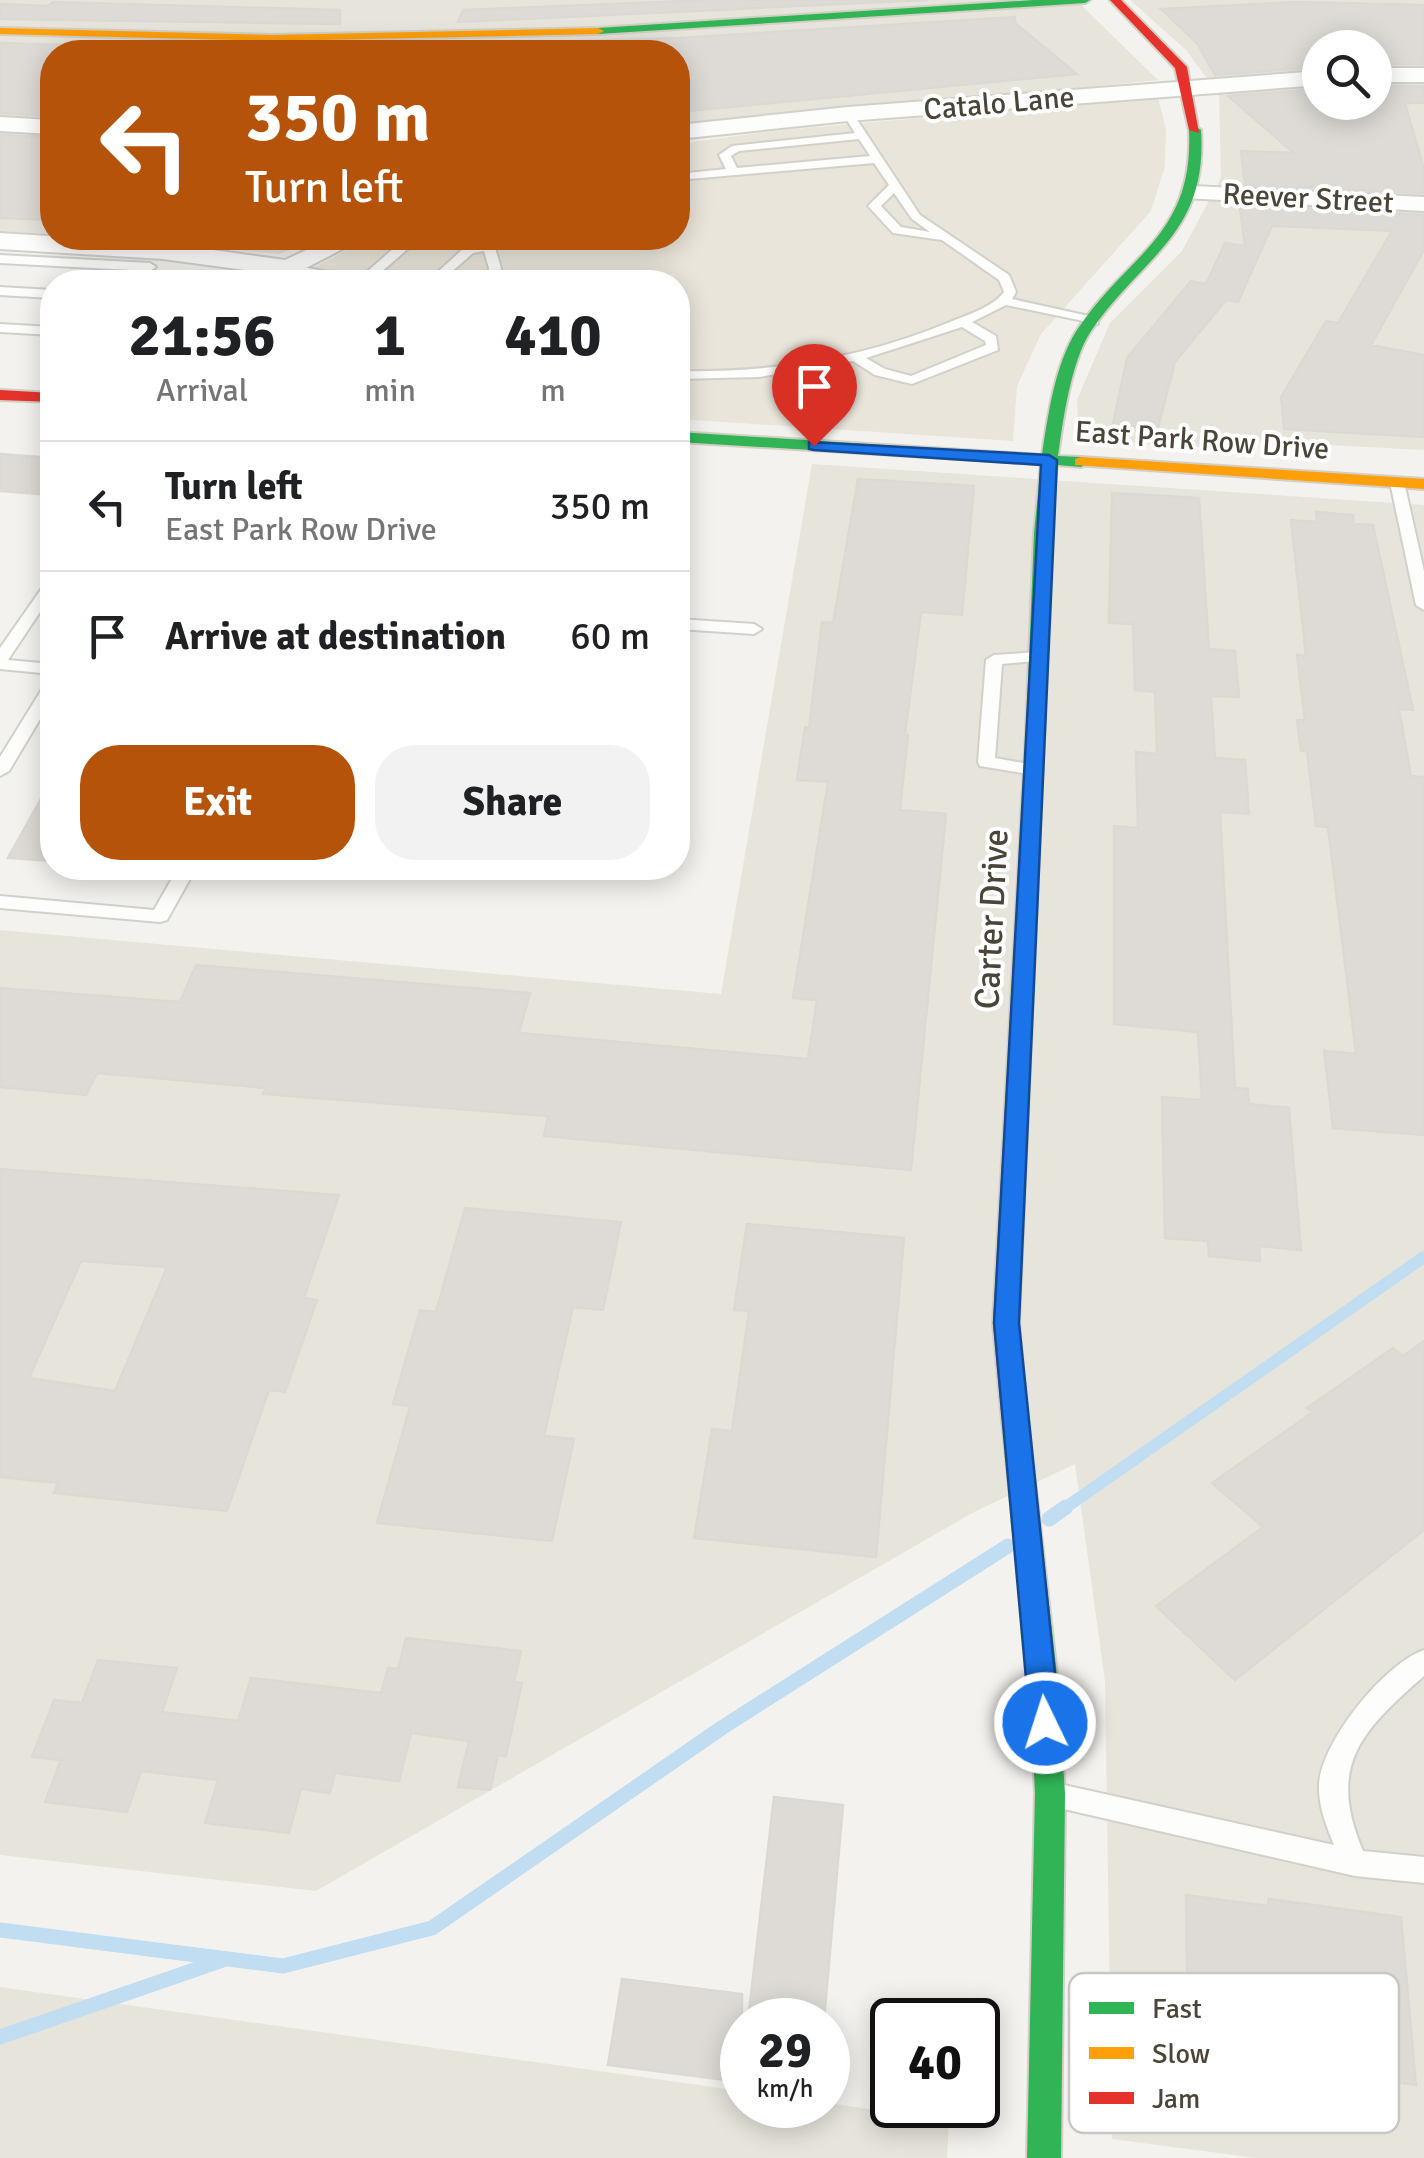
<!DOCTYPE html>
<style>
:root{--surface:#fff;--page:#f2f2f2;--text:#202124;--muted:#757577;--line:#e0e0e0;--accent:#b45309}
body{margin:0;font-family:Signika,sans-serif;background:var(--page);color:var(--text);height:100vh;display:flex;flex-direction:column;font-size:38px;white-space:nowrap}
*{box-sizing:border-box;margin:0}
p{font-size:32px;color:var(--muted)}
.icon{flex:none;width:55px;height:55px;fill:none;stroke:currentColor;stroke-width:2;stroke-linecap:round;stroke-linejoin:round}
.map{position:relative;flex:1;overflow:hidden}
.side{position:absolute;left:40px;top:270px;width:650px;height:610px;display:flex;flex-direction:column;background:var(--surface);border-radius:40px;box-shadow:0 5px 25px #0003}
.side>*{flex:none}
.guide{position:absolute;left:40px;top:40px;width:650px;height:210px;border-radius:40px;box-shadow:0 5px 25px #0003;background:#b45309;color:#fff;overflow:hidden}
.tools{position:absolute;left:1302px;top:30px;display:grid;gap:20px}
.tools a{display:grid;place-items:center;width:90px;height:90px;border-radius:50%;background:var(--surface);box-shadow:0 5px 25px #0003;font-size:50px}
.speed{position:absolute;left:720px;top:1998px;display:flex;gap:20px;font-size:50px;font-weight:700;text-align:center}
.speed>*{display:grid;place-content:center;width:130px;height:130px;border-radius:50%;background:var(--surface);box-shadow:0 5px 25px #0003;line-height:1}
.speed small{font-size:25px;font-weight:400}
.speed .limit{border:5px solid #111;border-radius:15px;background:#fff;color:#111}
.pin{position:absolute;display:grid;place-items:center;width:85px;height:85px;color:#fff;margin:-102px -42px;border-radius:50% 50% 50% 0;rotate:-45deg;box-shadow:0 0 10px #0007}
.pin .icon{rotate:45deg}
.me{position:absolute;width:110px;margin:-55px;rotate:356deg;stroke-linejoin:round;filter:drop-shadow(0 0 8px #0008)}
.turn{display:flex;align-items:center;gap:35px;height:210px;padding:0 40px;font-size:45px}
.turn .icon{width:130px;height:130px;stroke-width:2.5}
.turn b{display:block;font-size:70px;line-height:85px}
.eta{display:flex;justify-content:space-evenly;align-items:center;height:170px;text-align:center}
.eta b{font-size:60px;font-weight:800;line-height:70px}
.button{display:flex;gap:20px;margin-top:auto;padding:20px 40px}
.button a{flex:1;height:115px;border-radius:40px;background:var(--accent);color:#fff;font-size:40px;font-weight:800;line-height:115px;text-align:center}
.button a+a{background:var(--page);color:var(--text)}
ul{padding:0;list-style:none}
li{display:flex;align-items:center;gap:30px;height:130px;padding:0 40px;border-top:2px solid var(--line)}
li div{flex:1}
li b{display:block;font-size:38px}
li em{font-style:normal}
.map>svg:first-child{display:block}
.residential{fill:#e7e4dc;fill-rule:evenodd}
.education{fill:#eae5da}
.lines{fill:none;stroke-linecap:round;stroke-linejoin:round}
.stream-far1{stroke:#c0ddf1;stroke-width:12}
.stream{stroke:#c0ddf1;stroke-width:15}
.building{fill:#dedbd6;stroke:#dcd9d4;stroke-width:2.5;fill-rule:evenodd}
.lane-casing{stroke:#d2d0cb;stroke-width:4}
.street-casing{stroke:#d2d0cb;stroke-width:4}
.fast-casing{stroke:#d3cfc5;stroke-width:4}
.slow-casing{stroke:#d3cfc5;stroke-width:4}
.jam-casing{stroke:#d3cfc5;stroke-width:4}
.lane{fill:#fdfdfc;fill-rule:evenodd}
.street{fill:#fdfdfc;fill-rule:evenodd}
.fast{fill:#30b455;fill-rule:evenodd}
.slow{fill:#ff9f0a;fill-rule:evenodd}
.jam{fill:#e5322d;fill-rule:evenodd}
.route{fill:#1a73e8;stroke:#114b97;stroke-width:2.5}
.labels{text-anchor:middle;stroke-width:8;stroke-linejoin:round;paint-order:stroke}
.far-street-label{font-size:30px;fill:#4b4439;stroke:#fff}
.street-label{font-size:35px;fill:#4b4439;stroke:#fff}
.key{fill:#fff;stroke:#c9c7c4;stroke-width:2.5}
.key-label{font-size:28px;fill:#4b4439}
</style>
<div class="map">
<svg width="1424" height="2158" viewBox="0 0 1424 2158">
<rect width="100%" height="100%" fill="#f4f2ee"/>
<!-- residential -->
<path class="residential" d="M0,0H1076L1158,80L678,127V52H52V234L0,231Z
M1130,0H1424V450L1230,440L1229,448L1079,441L1077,400L1110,323L1182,251L1221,178L1219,95L1186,50ZM1320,48H1375V102H1320Z
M117,238H318L280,254Z
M812,464L1424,505V2158H1256L1112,2139L1105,1681L1075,1464L974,1512L316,1891L0,1855V930L721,994Z
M0,1987L742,2091V2105L828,2103L949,2121L947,2158H0Z"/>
<!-- education -->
<path class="education" d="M1158,97L1166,130L1165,166L1151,211L1041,334L1017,386L1013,441L678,419V282H287L370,238H678V144L773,131Z"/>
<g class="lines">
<!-- stream-far1 -->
<path class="stream-far1" d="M1062,1510L1424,1257"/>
<!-- stream -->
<path class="stream" d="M1049,1519L1066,1507
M0,1930L283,1966L432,1928L723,1727L1008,1546
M0,2037L223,1960"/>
</g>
<!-- building -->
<path class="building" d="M706,0H928L458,22L463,10Z
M53,2L340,10V24L0,19V4L48,6Z
M1296,2L1424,5V64H1375V48H1320V67L1215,75L1197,43L1161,9Z
M1015,17V23L1077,74L678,112V52H447L449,45L679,38Z
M0,43L136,47H339V52H52V116L0,113Z
M1375,86H1424V103H1405L1424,169V193L1245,185L1241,151L1294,153L1228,96L1320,89V102H1375Z
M0,135L52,137V220L0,218Z
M1247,205L1424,215V250L1371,345L1424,355V437L1284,429L1281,397L1326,321L1338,323L1392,231L1303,227L1272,226L1238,302L1226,300L1175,362L1158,428L1113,424L1127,358L1191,281L1206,284L1225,243L1245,246L1240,208Z
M0,454L52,458V495L0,491Z
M858,479L974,486L962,615L921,612L905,734L908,735L900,810L946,814L911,1170L544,1136L548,1116L263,1094L266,1088L97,1073L86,1095L0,1087V988L180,1002L196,965L530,993L519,1033L808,1059L817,1000L793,998L828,782L797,780L805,727L809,728L822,622L833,623Z
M1112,493L1199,498L1209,649L1235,651L1239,697L1211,696L1215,758L1245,760L1249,814L1220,812L1235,1088L1248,1089L1249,1104L1289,1108L1301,1250L1259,1246L1260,1261L1209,1256L1208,1241L1165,1238L1162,1097L1202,1100L1198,1032L1114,1024V826L1138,828L1136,752L1157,754L1155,692L1135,690L1133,624L1109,623Z
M1316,512L1353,515L1354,524L1373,525L1413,710L1399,709L1411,776L1424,777V1135L1333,1128L1324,1051L1356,1054L1328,827L1316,826L1307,751H1301L1297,720H1305L1297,655L1306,656L1291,520L1317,522Z
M52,779V861L8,858Z
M0,1169L339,1195L304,1298L317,1300L285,1392L269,1390L227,1511L54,1493L58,1483L0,1477ZM81,1261L167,1267L115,1391L29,1378Z
M465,1208L621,1222L603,1310L573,1307L544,1436L574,1439L552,1541L377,1523L410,1406L393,1404L420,1310L436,1312Z
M747,1224L904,1238L876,1557L694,1538L712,1429L732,1431L749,1311L734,1310Z
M1424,1341V1530L1235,1680L1156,1606L1263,1527L1212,1483L1313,1412L1307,1408L1393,1348L1403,1356Z
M406,1638L521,1651L514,1682L522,1683L506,1756L498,1755L490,1790L458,1787L469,1741L411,1733L399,1781L335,1773L330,1793L301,1789L289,1833L205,1823L218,1780L141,1771L127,1812L45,1802L61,1760L32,1757L54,1700L82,1703L98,1660L177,1668L162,1712L238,1721L251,1678L381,1693L388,1668L398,1669Z
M774,1797L843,1805L824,2020H748Z
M1186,1895L1268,1906L1269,1899L1401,1917L1416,2085L1286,2067V2052L1188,2038Z
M622,1979L742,1994V2082L608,2065Z"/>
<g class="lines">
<!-- lane casing -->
<g class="lane-casing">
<path id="lane" d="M848,111L852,112L920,215L1009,275L1016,292L1012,299L1098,318V324L1006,305L972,322L996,336L998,350L912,384L875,375L853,361L759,377L678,379V371C774,373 863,358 950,322C967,315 993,307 1004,292L999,280L942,240L893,233L868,206L889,185L874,163L678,180V174L726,169L719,155L732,146L855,133L843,114ZM859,139L870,156L737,168L731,156L739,151ZM894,193L912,219L930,232L901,227L881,206ZM962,327L985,341L986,345L911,376L885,369L866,358Z
M411,238H426L411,246L370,282H345L281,268L287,264L360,278L403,240Z
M480,238H492L501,268L500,282H488L489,268L484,251L473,253L440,282H427L465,247L482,244Z
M0,255L150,263L156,267L150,271L0,263Z
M0,287L52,290V298L0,295Z
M0,324L52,327V335L0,332Z
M1397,478L1404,482L1424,571V610L1416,605L1390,482Z
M52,579V594L8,660L52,664V674L0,669V648L47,581Z
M678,619L754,624L762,629L754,634L678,629Z
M1039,652L1045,654V660L1002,664L995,758L1034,765L1043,770L1034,775L980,766L978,762L986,660L994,655Z
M52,681V699L9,771L0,776V757L44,686Z
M178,868H196L167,920L160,922L0,908V896L154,910Z
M1424,1650V1676C1360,1732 1327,1766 1363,1851L1424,1857V1883L1355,1876L1064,1809L1054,1806L1051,1797L1054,1788L1064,1785L1334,1845C1326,1826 1318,1805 1319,1784C1322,1741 1384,1664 1424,1650Z"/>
</g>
<!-- street casing -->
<g class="street-casing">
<path id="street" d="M1375,68H1424V82H1375Z
M1320,71V85L848,121L678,139V125L848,107Z
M0,117L52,120V134L0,131Z
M1193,186L1424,197V211L1184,198L1181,193L1184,188Z
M0,233L163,243L285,260L332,238H364L279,282H253L260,272L163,259L0,249Z"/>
</g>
<!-- fast casing -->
<g class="fast-casing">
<path id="fast" d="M1034,0H1090L1085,3L598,34L592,31L598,28Z
M1195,126L1201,130C1208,235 1142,256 1091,331C1071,361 1063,420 1058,456L1081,457L1089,462L1081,467L1057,465L1050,533L1044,732L1042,736H1028L1026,732L1034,533L1041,464L678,442V432L1042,455C1048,415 1055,364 1077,330C1127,254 1194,237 1189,130Z
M1014,1401L1023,1404L1027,1411L1057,1675L1065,1793L1061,2158H1027L1035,1793L1029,1675L1001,1411L1005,1404Z"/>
</g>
<!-- slow casing -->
<g class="slow-casing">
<path id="slow" d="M0,28L272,35L598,28L604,31L598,34L272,41L0,34Z
M1081,457L1424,479V489L1075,465V459Z"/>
</g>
<!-- jam casing -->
<g class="jam-casing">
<path id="jam" d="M1110,0H1121L1187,67L1199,133L1189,130L1175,68Z
M0,390L52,393V402L0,400Z
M1035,726L1044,732L1019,1323L1027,1411L1023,1418L1014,1421L1005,1418L1001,1411L993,1323L1026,732Z"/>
</g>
<!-- lane -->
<use href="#lane" class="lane"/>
<!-- street -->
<use href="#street" class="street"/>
<!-- fast -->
<use href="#fast" class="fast"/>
<!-- slow -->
<use href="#slow" class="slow"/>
<!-- jam -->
<use href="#jam" class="jam"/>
</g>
<!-- route -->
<path class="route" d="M809,442L1049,455L1057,460L1019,1323L1060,1723L1056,1732L1045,1736L1034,1732L1030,1723L994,1323L1041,465L814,450L809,449Z"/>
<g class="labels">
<!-- far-street labels -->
<g class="far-street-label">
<text transform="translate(999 103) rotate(-5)" y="10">Catalo Lane</text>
<text transform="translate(1308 198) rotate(3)" y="10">Reever Street</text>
<text transform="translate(1202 440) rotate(4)" y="10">East Park Row Drive</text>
</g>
<!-- street labels -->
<g class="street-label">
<text transform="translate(991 919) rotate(-87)" y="12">Carter Drive</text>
</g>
</g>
<!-- legend -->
<rect x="1069" y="1973" width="330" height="160" rx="15" class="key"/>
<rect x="1089" y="2002" width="45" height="12" fill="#30b455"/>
<rect x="1089" y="2047" width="45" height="12" fill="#ff9f0a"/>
<rect x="1089" y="2092" width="45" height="12" fill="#e5322d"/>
<g class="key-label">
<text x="1152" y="2018">Fast</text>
<text x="1152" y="2063">Slow</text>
<text x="1152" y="2108">Jam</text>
</g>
</svg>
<div class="tools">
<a><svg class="icon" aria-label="search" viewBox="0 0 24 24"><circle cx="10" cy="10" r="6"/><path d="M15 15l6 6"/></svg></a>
</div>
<div class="speed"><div>29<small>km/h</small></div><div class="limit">40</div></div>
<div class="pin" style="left:814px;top:446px;background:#d93025"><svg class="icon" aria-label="arrive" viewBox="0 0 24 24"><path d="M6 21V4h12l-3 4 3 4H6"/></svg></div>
<svg class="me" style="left:1045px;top:1723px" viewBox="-20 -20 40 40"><circle r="17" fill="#1a73e8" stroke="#fff" stroke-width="3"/><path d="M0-11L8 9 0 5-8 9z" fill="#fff"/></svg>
<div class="guide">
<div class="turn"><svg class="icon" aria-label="left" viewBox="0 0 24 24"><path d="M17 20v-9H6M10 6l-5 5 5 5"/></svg><div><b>350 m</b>Turn left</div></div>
</div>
<section class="side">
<div class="eta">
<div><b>21:56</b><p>Arrival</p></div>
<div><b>1</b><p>min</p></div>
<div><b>410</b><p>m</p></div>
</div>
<ul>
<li><svg class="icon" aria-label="left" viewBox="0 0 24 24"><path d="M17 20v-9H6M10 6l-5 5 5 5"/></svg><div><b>Turn left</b><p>East Park Row Drive</p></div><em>350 m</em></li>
<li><svg class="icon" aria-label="arrive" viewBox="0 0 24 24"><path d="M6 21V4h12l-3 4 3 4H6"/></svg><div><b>Arrive at destination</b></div><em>60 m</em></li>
</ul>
<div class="button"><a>Exit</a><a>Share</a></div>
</section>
</div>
